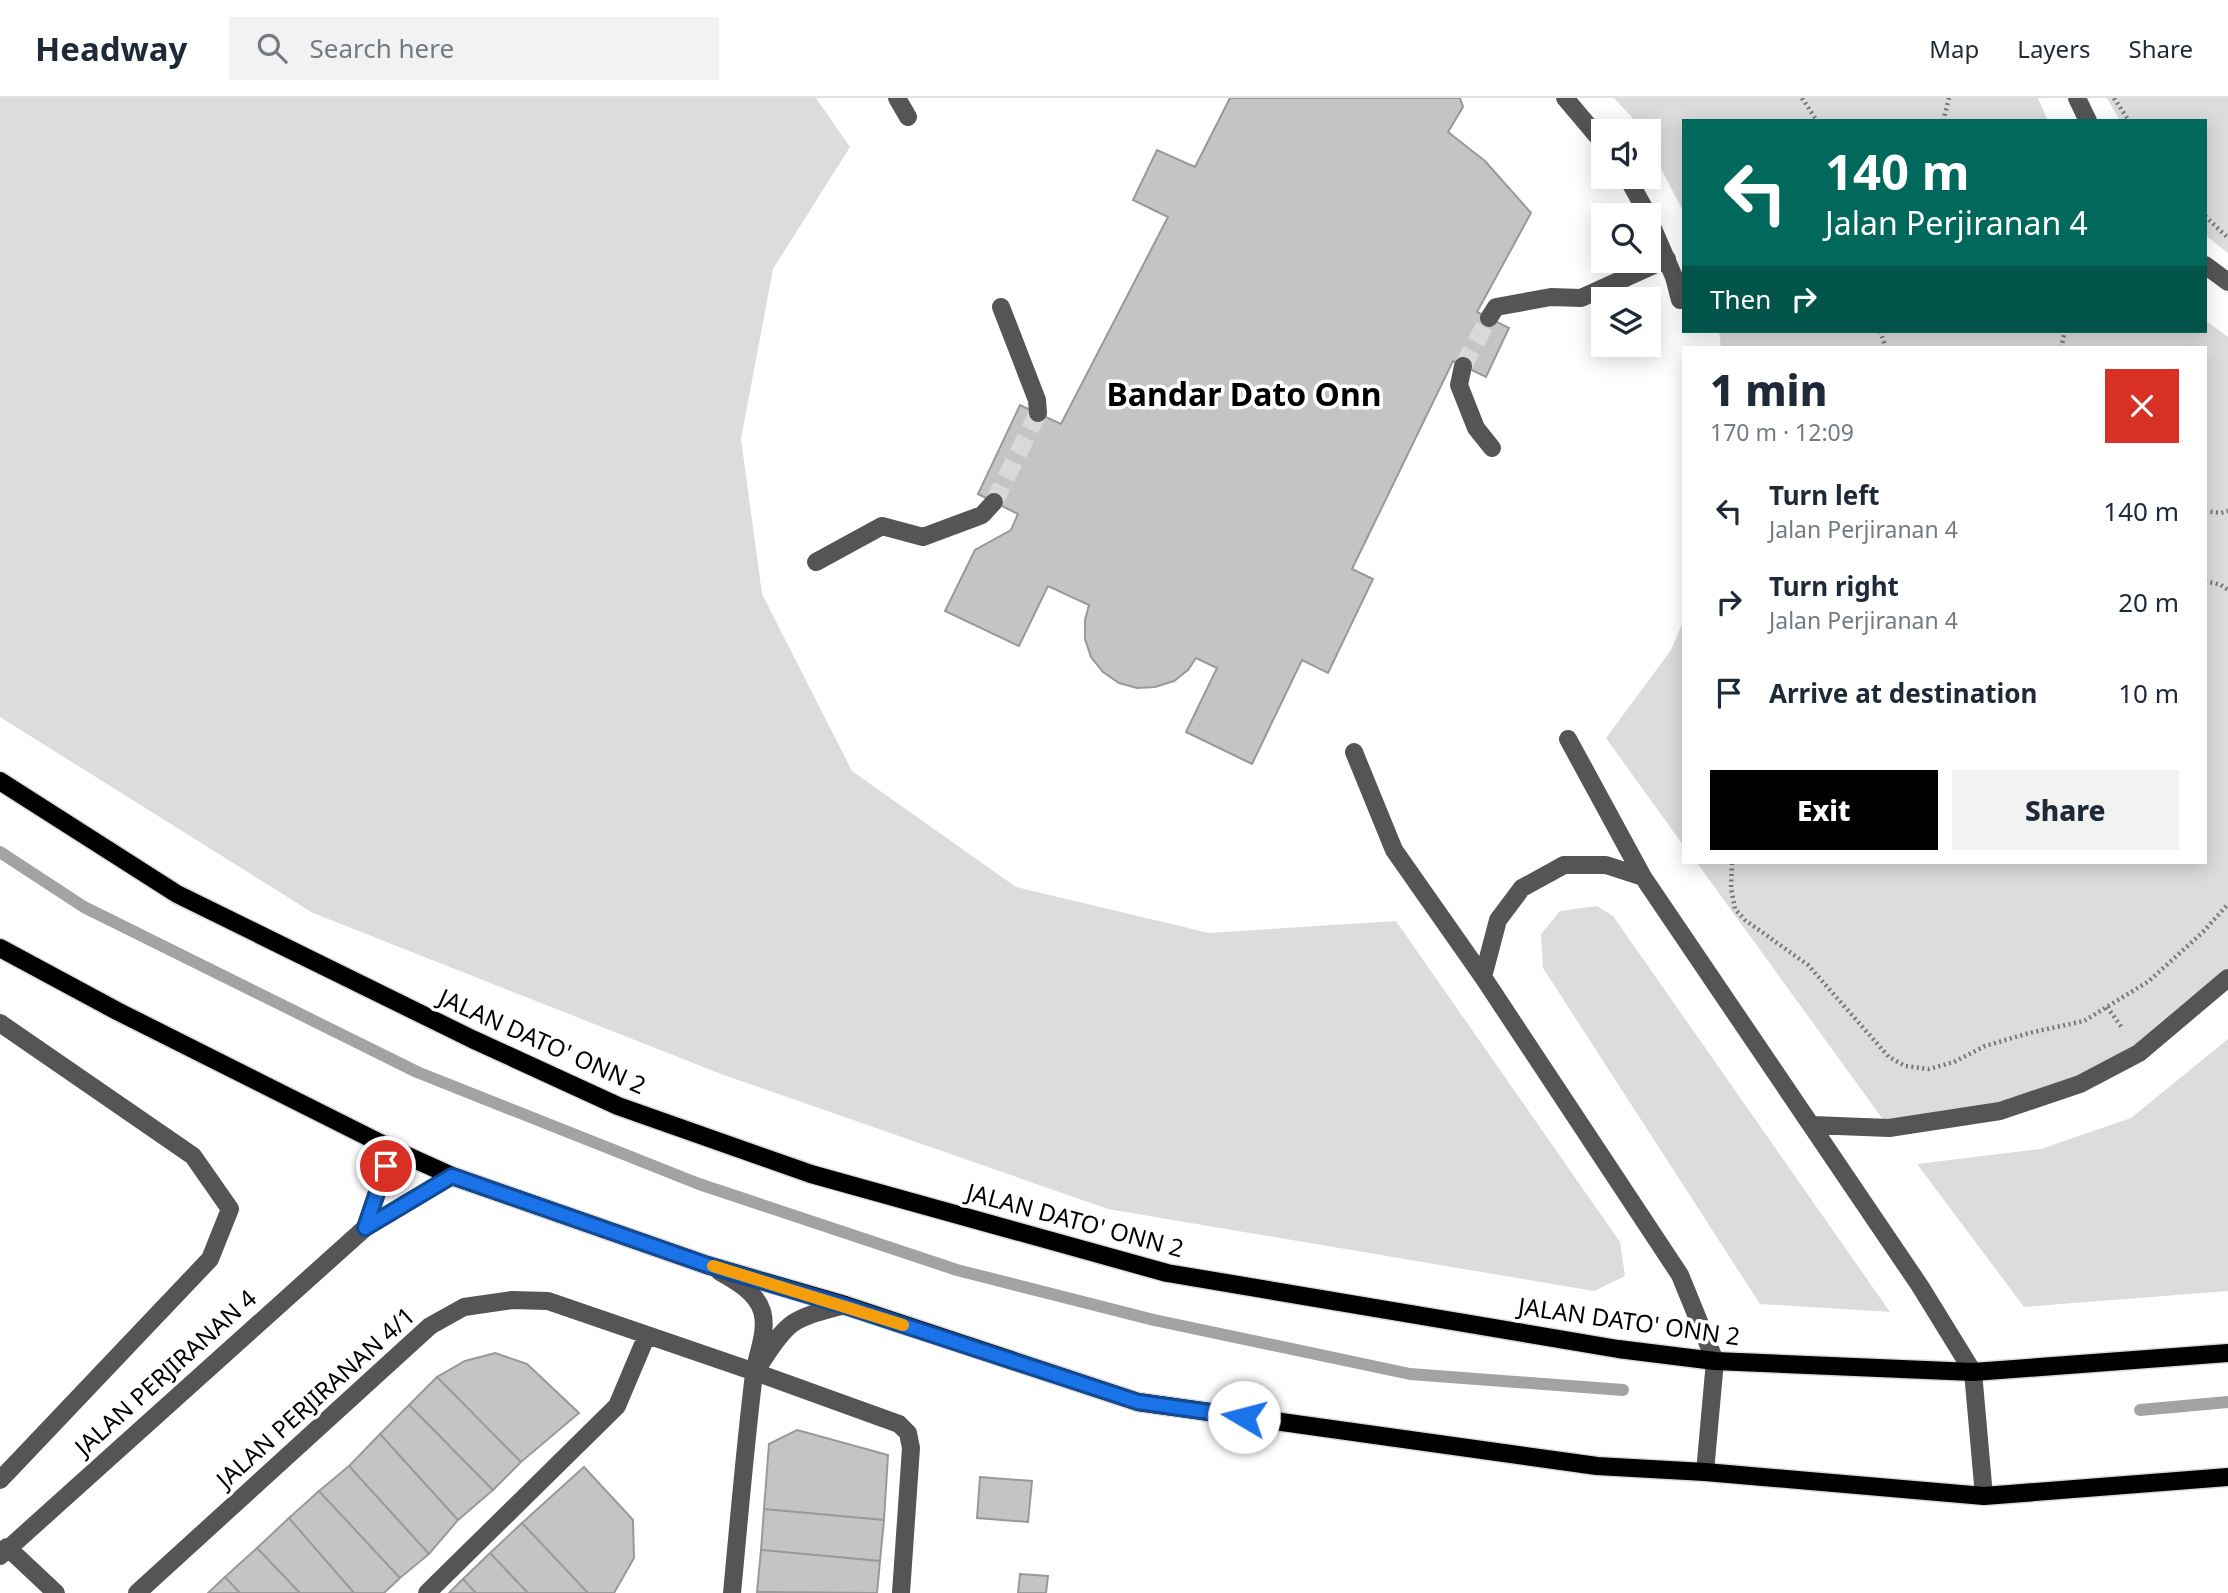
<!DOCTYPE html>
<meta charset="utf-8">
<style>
:root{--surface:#fff;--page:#f2f2f3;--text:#1f2937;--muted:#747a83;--line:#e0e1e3;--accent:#000}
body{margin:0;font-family:"Noto Sans",sans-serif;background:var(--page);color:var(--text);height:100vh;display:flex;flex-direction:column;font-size:26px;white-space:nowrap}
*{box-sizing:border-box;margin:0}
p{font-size:23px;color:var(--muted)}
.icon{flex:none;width:38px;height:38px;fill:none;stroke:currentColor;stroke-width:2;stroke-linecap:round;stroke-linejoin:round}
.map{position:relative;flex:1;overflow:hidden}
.sheet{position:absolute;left:1682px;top:248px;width:525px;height:518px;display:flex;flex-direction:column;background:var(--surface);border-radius:0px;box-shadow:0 4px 18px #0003}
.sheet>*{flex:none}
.hud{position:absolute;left:1682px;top:21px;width:525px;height:214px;border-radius:0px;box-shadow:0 4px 18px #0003;background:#00695c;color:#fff;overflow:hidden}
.tools{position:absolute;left:1591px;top:21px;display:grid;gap:14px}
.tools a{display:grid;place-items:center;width:70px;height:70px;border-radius:0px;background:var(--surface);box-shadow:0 4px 18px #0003;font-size:35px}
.pin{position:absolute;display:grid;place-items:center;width:60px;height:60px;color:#fff;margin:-30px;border:4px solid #fff;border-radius:50%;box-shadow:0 2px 7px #0007}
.me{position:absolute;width:77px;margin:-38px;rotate:278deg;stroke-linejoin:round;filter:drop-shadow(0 0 5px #0008)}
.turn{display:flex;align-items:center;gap:24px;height:147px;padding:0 28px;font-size:32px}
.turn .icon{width:91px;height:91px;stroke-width:2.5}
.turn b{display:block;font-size:49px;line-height:60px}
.then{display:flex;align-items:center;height:66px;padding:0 28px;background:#0003;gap:14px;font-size:26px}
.round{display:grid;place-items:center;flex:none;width:74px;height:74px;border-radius:0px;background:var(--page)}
.summary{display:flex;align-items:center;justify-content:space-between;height:119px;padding:0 28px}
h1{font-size:42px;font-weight:800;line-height:52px}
.button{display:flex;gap:14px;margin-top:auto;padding:14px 28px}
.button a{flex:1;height:80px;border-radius:0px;background:var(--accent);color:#fff;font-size:28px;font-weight:800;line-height:80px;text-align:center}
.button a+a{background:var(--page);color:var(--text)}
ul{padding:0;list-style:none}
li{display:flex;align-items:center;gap:21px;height:91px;padding:0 28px}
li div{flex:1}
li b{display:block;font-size:26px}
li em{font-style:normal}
header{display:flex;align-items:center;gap:42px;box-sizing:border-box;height:98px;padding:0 35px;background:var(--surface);border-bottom:2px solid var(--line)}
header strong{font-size:33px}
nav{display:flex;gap:38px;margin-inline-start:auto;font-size:24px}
.search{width:490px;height:63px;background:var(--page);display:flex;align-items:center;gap:18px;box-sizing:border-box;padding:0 24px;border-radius:0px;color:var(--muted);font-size:26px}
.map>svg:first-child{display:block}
.green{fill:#dcdcdc}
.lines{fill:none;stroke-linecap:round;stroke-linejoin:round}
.stream{stroke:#a3a3a3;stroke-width:12}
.building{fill:#c4c4c4;stroke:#999;stroke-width:2}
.minor-tunnel{stroke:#d9d9d9;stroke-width:18;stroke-dasharray:18 9;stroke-linecap:butt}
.major-casing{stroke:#dbdbdb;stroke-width:21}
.path{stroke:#777;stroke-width:4.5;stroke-dasharray:2 3.5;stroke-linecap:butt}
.minor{stroke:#555;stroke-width:18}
.major{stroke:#000;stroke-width:18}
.route-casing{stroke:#114b97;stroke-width:18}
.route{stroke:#1a73e8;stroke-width:12}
.slow{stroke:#f59e0b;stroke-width:12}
.labels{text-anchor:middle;stroke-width:7;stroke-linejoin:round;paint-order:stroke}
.street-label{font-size:24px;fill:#000;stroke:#fff}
.district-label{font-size:32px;font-weight:bold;fill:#000;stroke:#fff}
</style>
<header>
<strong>Headway</strong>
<div class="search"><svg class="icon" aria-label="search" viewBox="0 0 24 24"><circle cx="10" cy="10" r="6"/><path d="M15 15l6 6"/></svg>Search here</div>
<nav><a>Map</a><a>Layers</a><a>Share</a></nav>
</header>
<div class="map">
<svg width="2228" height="1495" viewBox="0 0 2228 1495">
<rect width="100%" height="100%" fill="#fff"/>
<!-- green -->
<path class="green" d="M0,0H816L850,49L773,171L741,341L762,496L852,673L1016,789L1209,835L1396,823L1620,1144L1625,1178L1594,1193L1108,1111L721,976L313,815L0,619Z
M1614,0H2038L2048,23H1684L1683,113L1649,47L1648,33H1641L1637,25Z
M2107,0H2228V155L2205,137V23H2120Z
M2205,222L2228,239V887L2087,988L1887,1027L1697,765H2205V250H1721L1719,233H2205Z
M1683,524V747L1606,640L1671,552Z
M1597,808L1613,818L1890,1214L1760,1206L1543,870L1541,836L1560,813Z
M2228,941V1193L2024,1209L1917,1066L2041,1051L2131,1020Z"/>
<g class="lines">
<!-- stream -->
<path class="stream" d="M0,754L84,809L417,974L699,1086L957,1172L1154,1222L1410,1276L1623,1292
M2140,1312L2228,1304"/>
</g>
<!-- building -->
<path class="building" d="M1230,0H1460L1463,9L1448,34L1485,63L1531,115L1477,214L1509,230L1486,279L1453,263L1352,471L1373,481L1328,575L1302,562L1252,666L1186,634L1217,570L1196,560L1188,572L1174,583L1155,589L1137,590L1119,585L1103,574L1091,559L1085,541V522L1089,507L1048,488L1019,548L945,513L975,452L1011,432L1018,416L978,396L1020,307L1061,326L1168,119L1133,102L1157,52L1195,69Z
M495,1255L527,1266L579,1315L521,1364L437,1279L465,1263Z
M437,1279L521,1364L493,1392L409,1307Z
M409,1307L493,1392L458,1422L380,1336Z
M797,1332L888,1357L884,1422L764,1411L769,1346Z
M380,1336L458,1422L429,1456L349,1368Z
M349,1368L429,1456L400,1480L319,1393Z
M584,1369L633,1422L634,1460L614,1495H588L522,1425Z
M980,1379L1032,1383L1028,1424L977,1420Z
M319,1393L400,1480L384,1495H354L289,1420Z
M764,1411L884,1422L880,1463L761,1452Z
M289,1420L354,1495H300L257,1450Z
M522,1425L588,1495H528L490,1455Z
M257,1450L300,1495H240L225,1479Z
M761,1452L880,1463L877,1495L757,1494Z
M490,1455L528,1495H476L463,1481Z
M1020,1476L1048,1478L1046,1495H1018Z
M225,1479L240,1495H208Z
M463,1481L476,1495H449Z"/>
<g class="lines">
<!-- minor-tunnel -->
<path class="minor-tunnel" d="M1463,268L1489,220
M994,404L1038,315"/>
<!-- major casing -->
<g class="major-casing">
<path id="major" d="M0,683L177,796L472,941L618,1008L811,1076L1167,1175L1618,1251L1715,1263L1973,1274L2228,1255
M0,850L117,913L392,1051L452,1078L707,1167L845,1207L1138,1304L1597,1368L1705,1374L1984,1398L2228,1379"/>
</g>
<!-- path -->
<path class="path" d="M1802,0L1817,23
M2114,0L2129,23
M1943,23L1949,0
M2205,118L2228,140
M1880,233L1886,250
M2061,250L2065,233
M2205,413L2221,415L2228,413
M2205,483L2221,487L2228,492
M1732,765L1731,790L1735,811L1745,822L1808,867L1889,959L1905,968L1929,971L1954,964L1985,948L2029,935L2084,923L2149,883L2203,834L2228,806
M2107,909L2123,931"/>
<!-- minor -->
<path class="minor" d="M897,0L908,19
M1565,0L1603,45
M2077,0L2088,23
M1627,79L1648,117
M1648,119L1674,179L1680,202
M2205,167L2228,184
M1001,209L1037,302L1038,315
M1489,220L1496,209L1551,199L1581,200L1667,161
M1463,268L1459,287L1476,330L1492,350
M816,464L882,428L923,439L982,417L994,404
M1568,641L1643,779L1920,1188L1973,1274L1984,1398
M1354,654L1394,752L1483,879L1680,1177L1715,1263L1705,1374
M1483,879L1498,822L1522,790L1564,767H1606L1643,779
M0,925L193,1058L230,1111L210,1161L0,1382
M1812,1027L1889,1030L2000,1013L2080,986L2139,955L2228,880
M365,1130L392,1051
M720,1174C736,1183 756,1194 762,1213C768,1233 757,1256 754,1276C745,1349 739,1422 732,1495
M761,1265C790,1219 794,1221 845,1207
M7,1449L56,1495
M0,1458L365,1130L452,1078
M137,1495L430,1228L464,1209L512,1202L548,1203L755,1274L899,1326L908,1335L911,1350L901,1495
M427,1495L617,1308L647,1237"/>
<!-- major -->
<use href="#major" class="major"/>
</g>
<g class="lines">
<!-- route casing -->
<g class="route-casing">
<path id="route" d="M386,1068L365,1130L452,1078L707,1167L845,1208L1138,1304L1244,1319"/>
</g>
<!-- route -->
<use href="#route" class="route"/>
<!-- slow -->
<path class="slow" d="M713,1168L903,1227"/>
</g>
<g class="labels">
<!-- street labels -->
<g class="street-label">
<text transform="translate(542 944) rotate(24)" y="8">JALAN DATO' ONN 2</text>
<text transform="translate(1075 1123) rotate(15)" y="8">JALAN DATO' ONN 2</text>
<text transform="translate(1629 1224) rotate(8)" y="8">JALAN DATO' ONN 2</text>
<text transform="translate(166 1275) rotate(-42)" y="8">JALAN PERJIRANAN 4</text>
<text transform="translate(316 1300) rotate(-42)" y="8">JALAN PERJIRANAN 4/1</text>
</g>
<!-- district labels -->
<g class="district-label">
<text x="1244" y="308">Bandar Dato Onn</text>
</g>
</g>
</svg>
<div class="tools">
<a><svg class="icon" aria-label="sound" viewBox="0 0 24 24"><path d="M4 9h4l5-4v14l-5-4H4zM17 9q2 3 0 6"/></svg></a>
<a><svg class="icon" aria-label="search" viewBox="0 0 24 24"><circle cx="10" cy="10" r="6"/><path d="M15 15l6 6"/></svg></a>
<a><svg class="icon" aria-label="layers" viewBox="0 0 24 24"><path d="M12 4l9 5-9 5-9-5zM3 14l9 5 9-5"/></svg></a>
</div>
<div class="pin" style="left:386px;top:1068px;background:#d93025"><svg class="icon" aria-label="arrive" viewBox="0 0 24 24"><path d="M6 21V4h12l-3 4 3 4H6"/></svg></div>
<svg class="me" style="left:1244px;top:1319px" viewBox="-20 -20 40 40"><circle r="19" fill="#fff"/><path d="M0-13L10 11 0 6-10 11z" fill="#1a73e8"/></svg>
<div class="hud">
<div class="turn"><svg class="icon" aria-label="left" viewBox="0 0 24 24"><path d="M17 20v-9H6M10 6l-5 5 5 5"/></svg><div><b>140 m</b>Jalan Perjiranan 4</div></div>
<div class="then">Then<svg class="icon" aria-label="right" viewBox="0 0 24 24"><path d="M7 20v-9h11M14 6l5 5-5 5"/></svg></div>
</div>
<section class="sheet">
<div class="summary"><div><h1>1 min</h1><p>170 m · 12:09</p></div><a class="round" style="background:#d93025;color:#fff"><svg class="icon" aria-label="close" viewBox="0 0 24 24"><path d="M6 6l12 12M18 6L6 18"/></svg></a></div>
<ul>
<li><svg class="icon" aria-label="left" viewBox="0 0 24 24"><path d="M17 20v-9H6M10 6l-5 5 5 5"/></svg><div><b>Turn left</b><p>Jalan Perjiranan 4</p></div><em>140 m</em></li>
<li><svg class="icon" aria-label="right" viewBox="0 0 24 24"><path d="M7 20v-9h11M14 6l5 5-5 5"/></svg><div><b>Turn right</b><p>Jalan Perjiranan 4</p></div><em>20 m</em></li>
<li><svg class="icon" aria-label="arrive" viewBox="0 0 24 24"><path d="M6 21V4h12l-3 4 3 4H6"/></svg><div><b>Arrive at destination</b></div><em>10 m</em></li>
</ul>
<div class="button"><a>Exit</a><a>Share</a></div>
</section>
</div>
